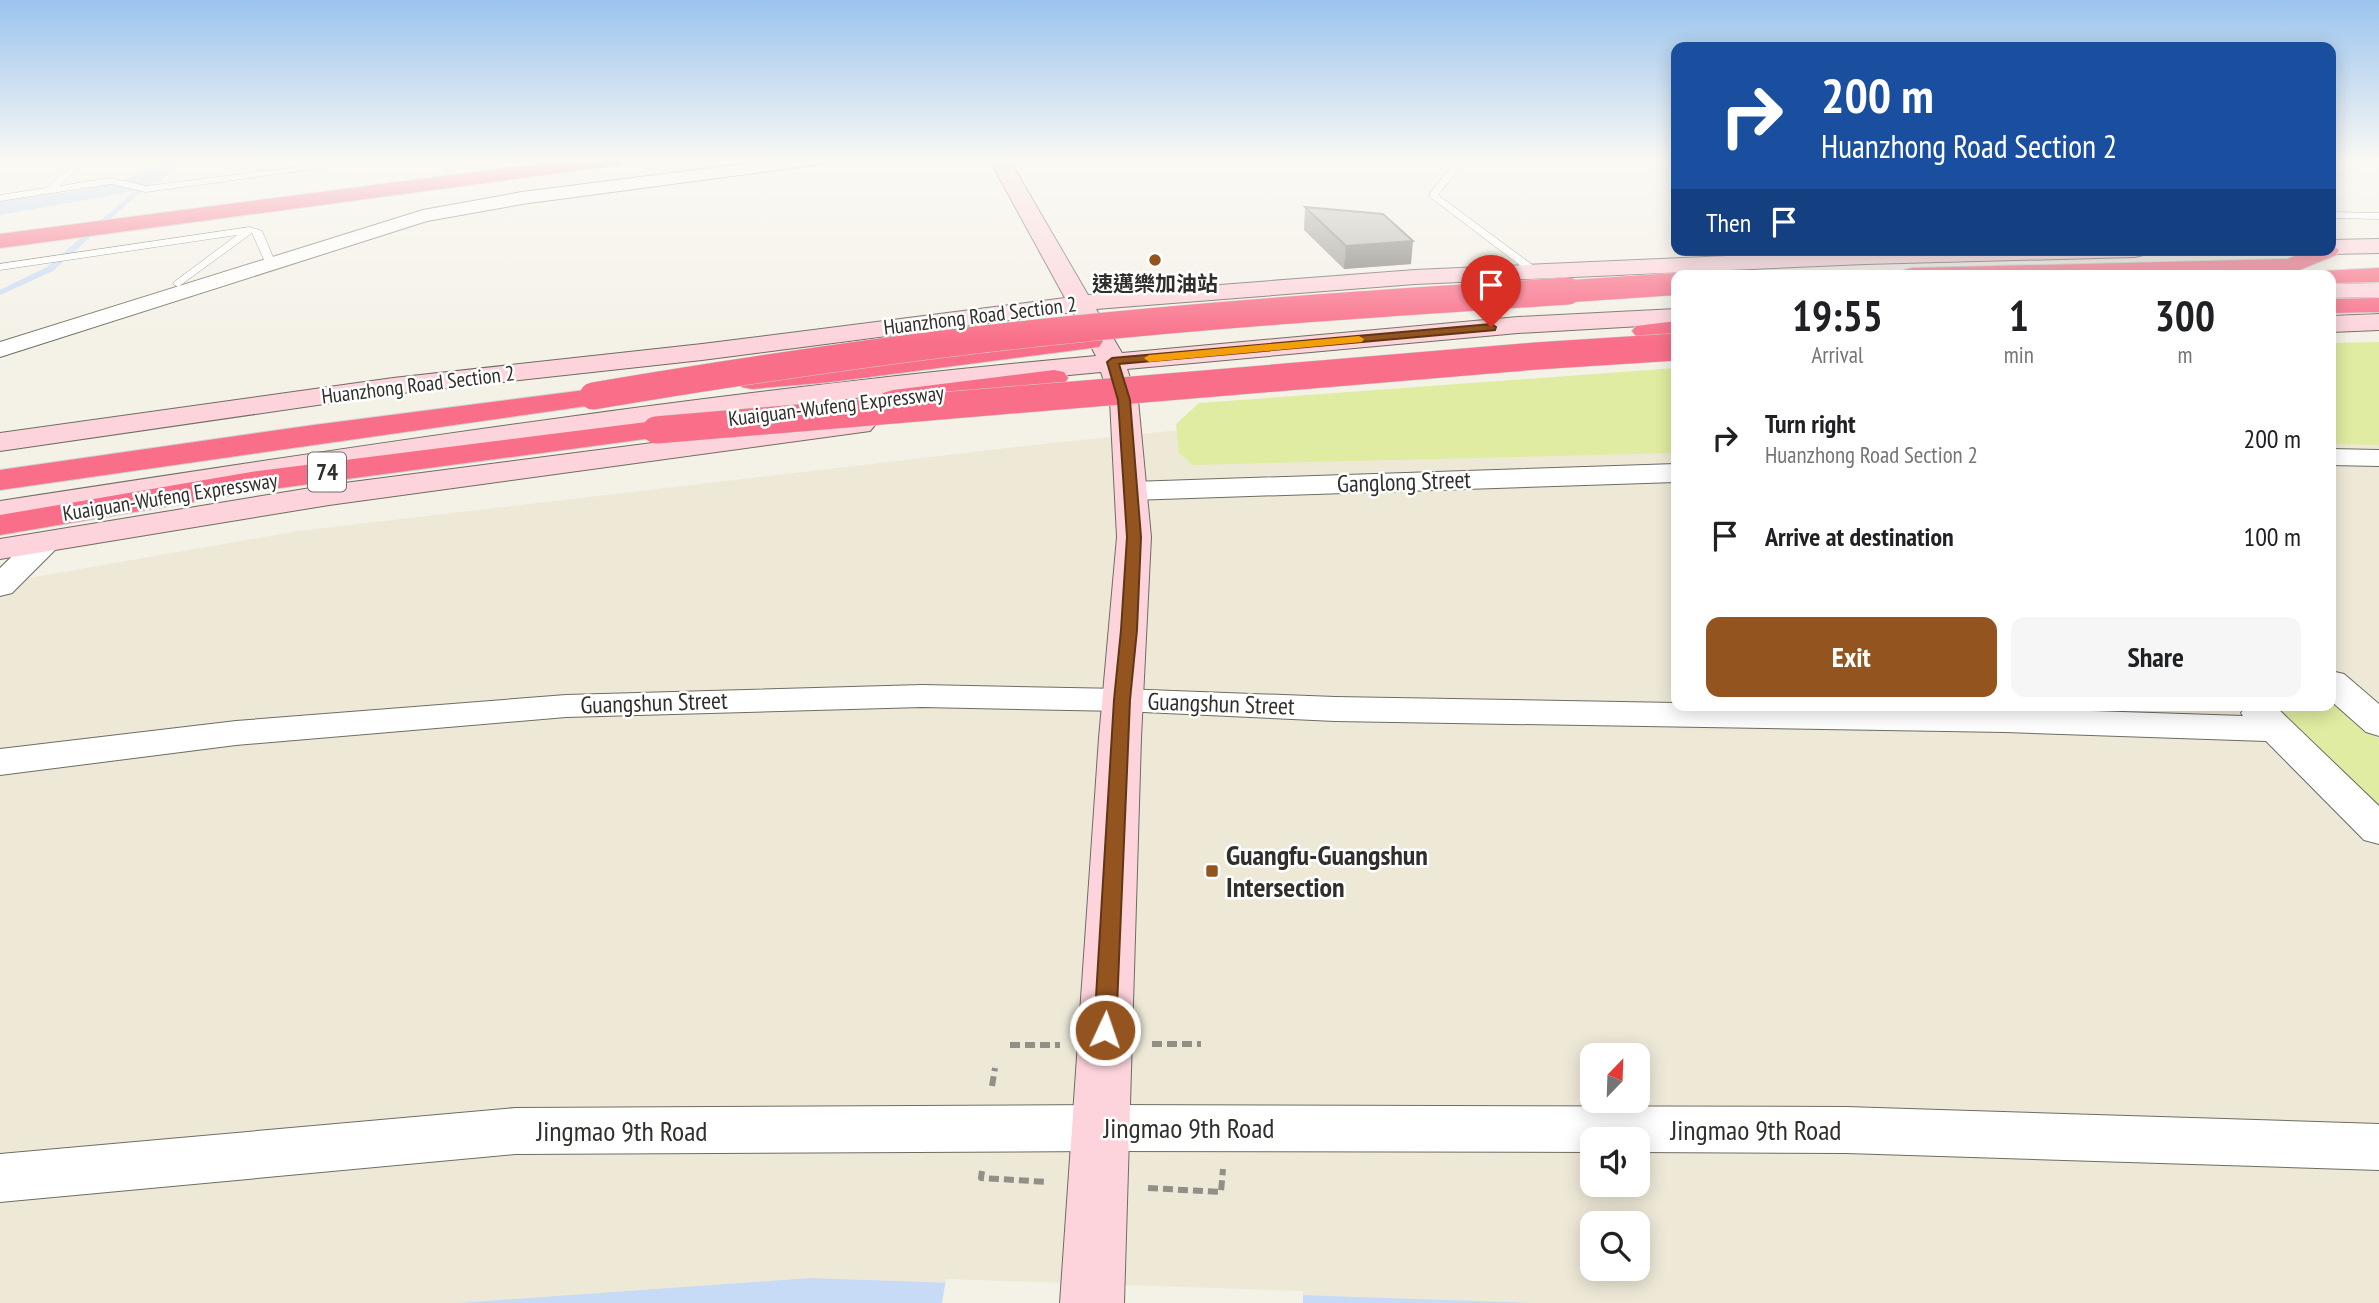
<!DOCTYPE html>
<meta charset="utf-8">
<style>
:root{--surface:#fff;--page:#f6f6f6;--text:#202124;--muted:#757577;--accent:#94541f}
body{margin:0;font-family:"PT Sans Narrow","Noto Sans TC",sans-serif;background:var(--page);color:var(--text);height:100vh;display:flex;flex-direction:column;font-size:26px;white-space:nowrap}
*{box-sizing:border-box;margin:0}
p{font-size:23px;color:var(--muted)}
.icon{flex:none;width:38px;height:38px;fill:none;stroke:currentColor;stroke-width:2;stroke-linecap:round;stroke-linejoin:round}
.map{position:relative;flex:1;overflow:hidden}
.details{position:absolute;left:1671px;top:270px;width:665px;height:441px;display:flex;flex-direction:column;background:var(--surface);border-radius:14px;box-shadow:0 4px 18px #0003}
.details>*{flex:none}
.banner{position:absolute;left:1671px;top:42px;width:665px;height:214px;border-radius:14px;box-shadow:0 4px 18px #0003;background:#1a4fa0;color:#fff;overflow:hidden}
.needle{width:46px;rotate:23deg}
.fabs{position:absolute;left:1580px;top:1043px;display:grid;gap:14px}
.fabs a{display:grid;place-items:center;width:70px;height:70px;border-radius:14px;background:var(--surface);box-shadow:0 4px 18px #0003;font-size:35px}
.pin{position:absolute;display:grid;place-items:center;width:60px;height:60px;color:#fff;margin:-72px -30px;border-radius:50% 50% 50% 0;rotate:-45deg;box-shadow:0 0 7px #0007}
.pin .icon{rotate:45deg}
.me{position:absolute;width:77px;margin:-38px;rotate:3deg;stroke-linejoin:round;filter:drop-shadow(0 0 5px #0008)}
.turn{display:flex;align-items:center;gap:24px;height:147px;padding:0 35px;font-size:32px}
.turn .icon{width:91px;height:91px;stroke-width:2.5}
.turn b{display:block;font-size:49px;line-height:60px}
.then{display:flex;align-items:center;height:66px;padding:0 35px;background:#0003;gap:14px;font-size:26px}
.eta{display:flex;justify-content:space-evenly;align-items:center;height:119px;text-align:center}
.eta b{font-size:42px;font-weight:700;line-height:49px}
.primary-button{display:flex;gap:14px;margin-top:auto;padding:14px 35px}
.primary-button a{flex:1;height:80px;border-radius:14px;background:var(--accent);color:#fff;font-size:28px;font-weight:700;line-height:80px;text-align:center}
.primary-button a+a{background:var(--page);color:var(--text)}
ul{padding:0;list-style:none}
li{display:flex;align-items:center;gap:21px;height:98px;padding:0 35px}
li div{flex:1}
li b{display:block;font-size:26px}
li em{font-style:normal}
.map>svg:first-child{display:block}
.built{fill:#eee9d7;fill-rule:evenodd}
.green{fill:#e0eca1}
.water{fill:#c8dbf6}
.pier{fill:#f4f1e7}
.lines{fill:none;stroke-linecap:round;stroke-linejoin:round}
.stream{fill:#c8dbf6;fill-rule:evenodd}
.canal{fill:#c8dbf6;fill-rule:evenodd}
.lane-casing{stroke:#6e6c63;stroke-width:1}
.street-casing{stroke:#6e6c63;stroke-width:2}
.secondary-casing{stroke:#6e6c63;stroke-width:2}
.highway-casing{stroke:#d1d1d0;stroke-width:2}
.path{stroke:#918f88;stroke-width:6;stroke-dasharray:10 5;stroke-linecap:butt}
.lane{fill:#fff;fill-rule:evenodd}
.street{fill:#fff;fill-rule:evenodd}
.secondary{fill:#fdd4dc;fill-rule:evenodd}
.highway{fill:#f96f89;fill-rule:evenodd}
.highway-bridge-far1-casing{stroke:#d1d1d0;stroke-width:23;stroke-linecap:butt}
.highway-bridge-casing{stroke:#d1d1d0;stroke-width:28;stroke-linecap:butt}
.highway-bridge-far1{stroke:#f96f89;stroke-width:22}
.highway-bridge{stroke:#f96f89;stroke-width:27}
.wall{fill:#a09d96}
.shaded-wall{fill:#82807a}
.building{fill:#bab7ae;stroke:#82807a;stroke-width:2}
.route{fill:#94541f;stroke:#603714;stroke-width:2}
.slow{fill:#f59e0b}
.poi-dot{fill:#94541f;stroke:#fff;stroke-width:2.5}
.labels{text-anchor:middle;stroke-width:5;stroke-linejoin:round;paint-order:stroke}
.far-poi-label{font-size:21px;font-weight:bold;fill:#302f2b;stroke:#fff}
.far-street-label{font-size:21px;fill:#302f2b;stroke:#fff}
.shield{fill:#fff;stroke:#6e6d6b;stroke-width:2}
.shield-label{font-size:23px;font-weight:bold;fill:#302f2b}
.street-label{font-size:24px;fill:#302f2b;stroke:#fff}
.near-poi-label{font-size:28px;font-weight:bold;fill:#302f2b;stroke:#fff;text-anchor:start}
.near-street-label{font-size:28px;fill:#302f2b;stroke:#fff}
</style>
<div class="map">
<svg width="2379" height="1303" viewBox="0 0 2379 1303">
<rect width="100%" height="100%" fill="#f4f1e7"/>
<!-- built -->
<path class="built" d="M2379,352V1303H0V583L298,531L1051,443L1230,425L1676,387V705H2331V353ZM1592,1055H1638V1101H1592ZM1592,1139H1638V1185H1592ZM1592,1223H1638V1269H1592Z"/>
<!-- green -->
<path class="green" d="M2379,342V445L2331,444V343Z
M1676,368V453L1193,465L1179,453L1176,424L1199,403Z
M2331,697L2379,740V816L2264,705H2331Z"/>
<!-- water -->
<path class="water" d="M810,1278L1533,1303H459Z"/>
<!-- pier -->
<path class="pier" d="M946,1279L1303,1291V1303H942Z"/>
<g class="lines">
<!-- stream -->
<path class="stream" d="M153,175L158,176L53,271L0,295V290L47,267Z"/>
<!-- canal -->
<path class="canal" d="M161,159H182L162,180L126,193L0,215V201C46,194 128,191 161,159Z"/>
<!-- lane casing -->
<g class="lane-casing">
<path id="lane" d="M80,159H89L59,186L111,178L146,186L363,159H388L146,192L111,184L0,201V195L46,188Z
M1457,160L1464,162L1438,195L1538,269V273H1530L1430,197V193Z
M2331,212L2379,213V219L2331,218Z
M250,227L262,231L276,264L275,266L266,264L252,233L178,287L173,284L174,282L237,235L0,270V264Z"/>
</g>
<!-- street casing -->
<g class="street-casing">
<path id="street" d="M782,159H831L822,164L522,204L427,221L0,357V342L423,210L522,192Z
M2331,449L2379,450V466L2331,465Z
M1676,464V482L1132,500L1122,497L1117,491L1122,485L1132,482Z
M45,533L56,535L61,542L56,549L12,593L0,596V568L34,535Z
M2331,671L2344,674L2379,704V736L2366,732L2331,701Z
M922,685L1122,689L1335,697L1676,703V705L2005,708L2243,716L2241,713L2247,705H2274L2379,806V844L2364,840L2266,741L2005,732L1335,721L1122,711L922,707L566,717L236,745L0,775V749L236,721L566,695Z
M1100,1105L1846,1107L2379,1124V1170L1846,1153L1638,1152V1139H1592V1152L1100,1151L515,1154L0,1202V1154L515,1108Z"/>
</g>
<!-- secondary casing -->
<g class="secondary-casing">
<path id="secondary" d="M989,159H1009L1088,295L1415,270L1862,250H2146L2143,255L2135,257L1865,264L1415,284L1096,309L1122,353L1518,317L1676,309V324L1518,333L1127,369L1138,400L1151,537L1141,738L1124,1303H1060L1099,738L1117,537L1110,400L1101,372C732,406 366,464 0,521V501C364,445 729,389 1096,356L1073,312L702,360L393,394L0,451V433L393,378L702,344L1065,298Z
M2379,239V253L2331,254L2322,250H2331V240Z
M2379,283V297L2331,298V284Z
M2379,314V330L2331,332V316Z
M860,416L870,419L875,425L870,431L329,505L0,559V539L329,485Z"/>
</g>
<!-- highway casing -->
<g class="highway-casing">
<path id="highway" d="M575,159H628L618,165L0,248V234Z
M2331,244L2339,250L2336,255L2292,273L1900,275L1904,270L1912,268L2288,259L2308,250H2331Z
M2379,268V282L2331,283V275H2320L2323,271Z
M2379,298V312L2331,313V299Z
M1676,321V337L1645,339L1636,336L1632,331L1636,326Z
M1090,333L1099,335L1103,341L1099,347L831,382L752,389L742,387L738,381L742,375L752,373L831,366Z
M1054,370L1064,372L1068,378L1064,384L893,408L883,405L879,399L883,393L893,390Z
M632,384L642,386L646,392L642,398L0,490V470L314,425Z
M694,416L704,419L709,425L704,431L251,492L0,535V515L251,472Z"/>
</g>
<!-- path -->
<path class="path" d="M1152,1044H1201
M1010,1045H1060
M992,1086L995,1068
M982,1171L981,1178L1048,1182
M1148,1188L1221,1192L1223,1169"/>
<!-- lane -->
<use href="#lane" class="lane"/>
<!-- street -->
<use href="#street" class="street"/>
<!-- secondary -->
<use href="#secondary" class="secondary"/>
<!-- highway -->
<use href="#highway" class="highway"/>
<!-- highway-bridge-far1 casing -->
<g class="highway-bridge-far1-casing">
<path id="highway-bridge-far1" d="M1542,293L1676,284"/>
</g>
<!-- highway-bridge casing -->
<g class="highway-bridge-casing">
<path id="highway-bridge" d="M593,396C753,369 914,345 1076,329C1240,312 1404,302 1568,291
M656,430L1536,356L1676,347"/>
</g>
<!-- highway-bridge-far1 -->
<use href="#highway-bridge-far1" class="highway-bridge-far1"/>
<!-- highway-bridge -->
<use href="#highway-bridge" class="highway-bridge"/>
</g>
<!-- wall -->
<path class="wall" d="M1305,207L1411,264L1344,269L1304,230Z"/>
<!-- shaded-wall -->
<path class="shaded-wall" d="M1413,241L1411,264L1344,269L1346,246Z"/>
<!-- building -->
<path class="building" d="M1305,207L1383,214L1413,241L1346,246Z"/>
<!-- sky -->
<linearGradient id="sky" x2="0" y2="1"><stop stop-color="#9bc4ee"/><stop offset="0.47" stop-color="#faf9f4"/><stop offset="1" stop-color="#faf9f4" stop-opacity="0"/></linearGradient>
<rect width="2379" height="341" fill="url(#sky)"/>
<!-- route -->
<path class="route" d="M1491,324L1496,327L1495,330L1119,364L1130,400L1141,537L1137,630L1130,700L1116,1030L1113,1036L1105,1039L1097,1036L1094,1030L1114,700L1121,630L1127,537L1118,400L1107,362L1112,358Z"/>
<!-- slow -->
<path class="slow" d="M1359,336L1364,339L1362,342L1149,362L1144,358L1149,355Z"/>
<!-- markers -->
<g class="poi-dot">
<circle cx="1155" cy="260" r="7"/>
<rect x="1205" y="864" width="14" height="14" rx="3.5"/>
</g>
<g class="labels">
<!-- far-poi labels -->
<g class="far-poi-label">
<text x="1155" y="291">速邁樂加油站</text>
</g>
<!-- far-street labels -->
<g class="far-street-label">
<text transform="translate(980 316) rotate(-7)" y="7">Huanzhong Road Section 2</text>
<text transform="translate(418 385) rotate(-7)" y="7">Huanzhong Road Section 2</text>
<text transform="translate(836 406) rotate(-7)" y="7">Kuaiguan-Wufeng Expressway</text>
<text transform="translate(170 497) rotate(-9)" y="7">Kuaiguan-Wufeng Expressway</text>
</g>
<!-- shield labels -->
<rect class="shield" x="308" y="452.5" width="38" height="39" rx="5"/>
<g class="shield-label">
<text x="327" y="480">74</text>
</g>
<!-- street labels -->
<g class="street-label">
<text transform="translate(1404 482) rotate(-2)" y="8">Ganglong Street</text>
<text transform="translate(654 703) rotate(-2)" y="8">Guangshun Street</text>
<text transform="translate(1221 704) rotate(2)" y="8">Guangshun Street</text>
</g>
<!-- near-poi labels -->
<g class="near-poi-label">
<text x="1226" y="865">Guangfu-Guangshun<tspan x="1226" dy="32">Intersection</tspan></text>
</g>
<!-- near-street labels -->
<g class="near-street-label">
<text x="1189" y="1138">Jingmao 9th Road</text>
<text x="1756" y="1140">Jingmao 9th Road</text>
<text x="622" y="1141">Jingmao 9th Road</text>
</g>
</g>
</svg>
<div class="fabs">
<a><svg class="needle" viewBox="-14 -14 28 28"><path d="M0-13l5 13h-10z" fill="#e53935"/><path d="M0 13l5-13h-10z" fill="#757577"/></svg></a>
<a><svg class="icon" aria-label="sound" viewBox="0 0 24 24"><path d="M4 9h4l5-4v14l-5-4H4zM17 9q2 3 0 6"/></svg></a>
<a><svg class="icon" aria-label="search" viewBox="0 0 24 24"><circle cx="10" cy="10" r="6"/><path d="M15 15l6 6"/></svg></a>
</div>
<div class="pin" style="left:1491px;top:327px;background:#d93025"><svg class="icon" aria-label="arrive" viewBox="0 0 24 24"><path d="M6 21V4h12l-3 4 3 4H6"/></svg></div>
<svg class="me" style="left:1105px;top:1030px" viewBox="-20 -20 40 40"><circle r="17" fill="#94541f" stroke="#fff" stroke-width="3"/><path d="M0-11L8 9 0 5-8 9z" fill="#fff"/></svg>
<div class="banner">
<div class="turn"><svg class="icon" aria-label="right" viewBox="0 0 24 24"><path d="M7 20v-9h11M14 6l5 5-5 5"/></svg><div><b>200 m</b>Huanzhong Road Section 2</div></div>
<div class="then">Then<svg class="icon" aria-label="arrive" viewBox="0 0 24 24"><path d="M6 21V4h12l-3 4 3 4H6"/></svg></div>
</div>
<section class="details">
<div class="eta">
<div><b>19:55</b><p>Arrival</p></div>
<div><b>1</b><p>min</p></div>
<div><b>300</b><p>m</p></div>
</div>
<ul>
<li><svg class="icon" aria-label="right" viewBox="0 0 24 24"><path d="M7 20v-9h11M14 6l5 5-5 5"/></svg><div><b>Turn right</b><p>Huanzhong Road Section 2</p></div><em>200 m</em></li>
<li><svg class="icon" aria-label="arrive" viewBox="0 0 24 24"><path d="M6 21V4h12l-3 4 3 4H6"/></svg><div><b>Arrive at destination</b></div><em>100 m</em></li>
</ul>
<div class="primary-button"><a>Exit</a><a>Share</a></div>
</section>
</div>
